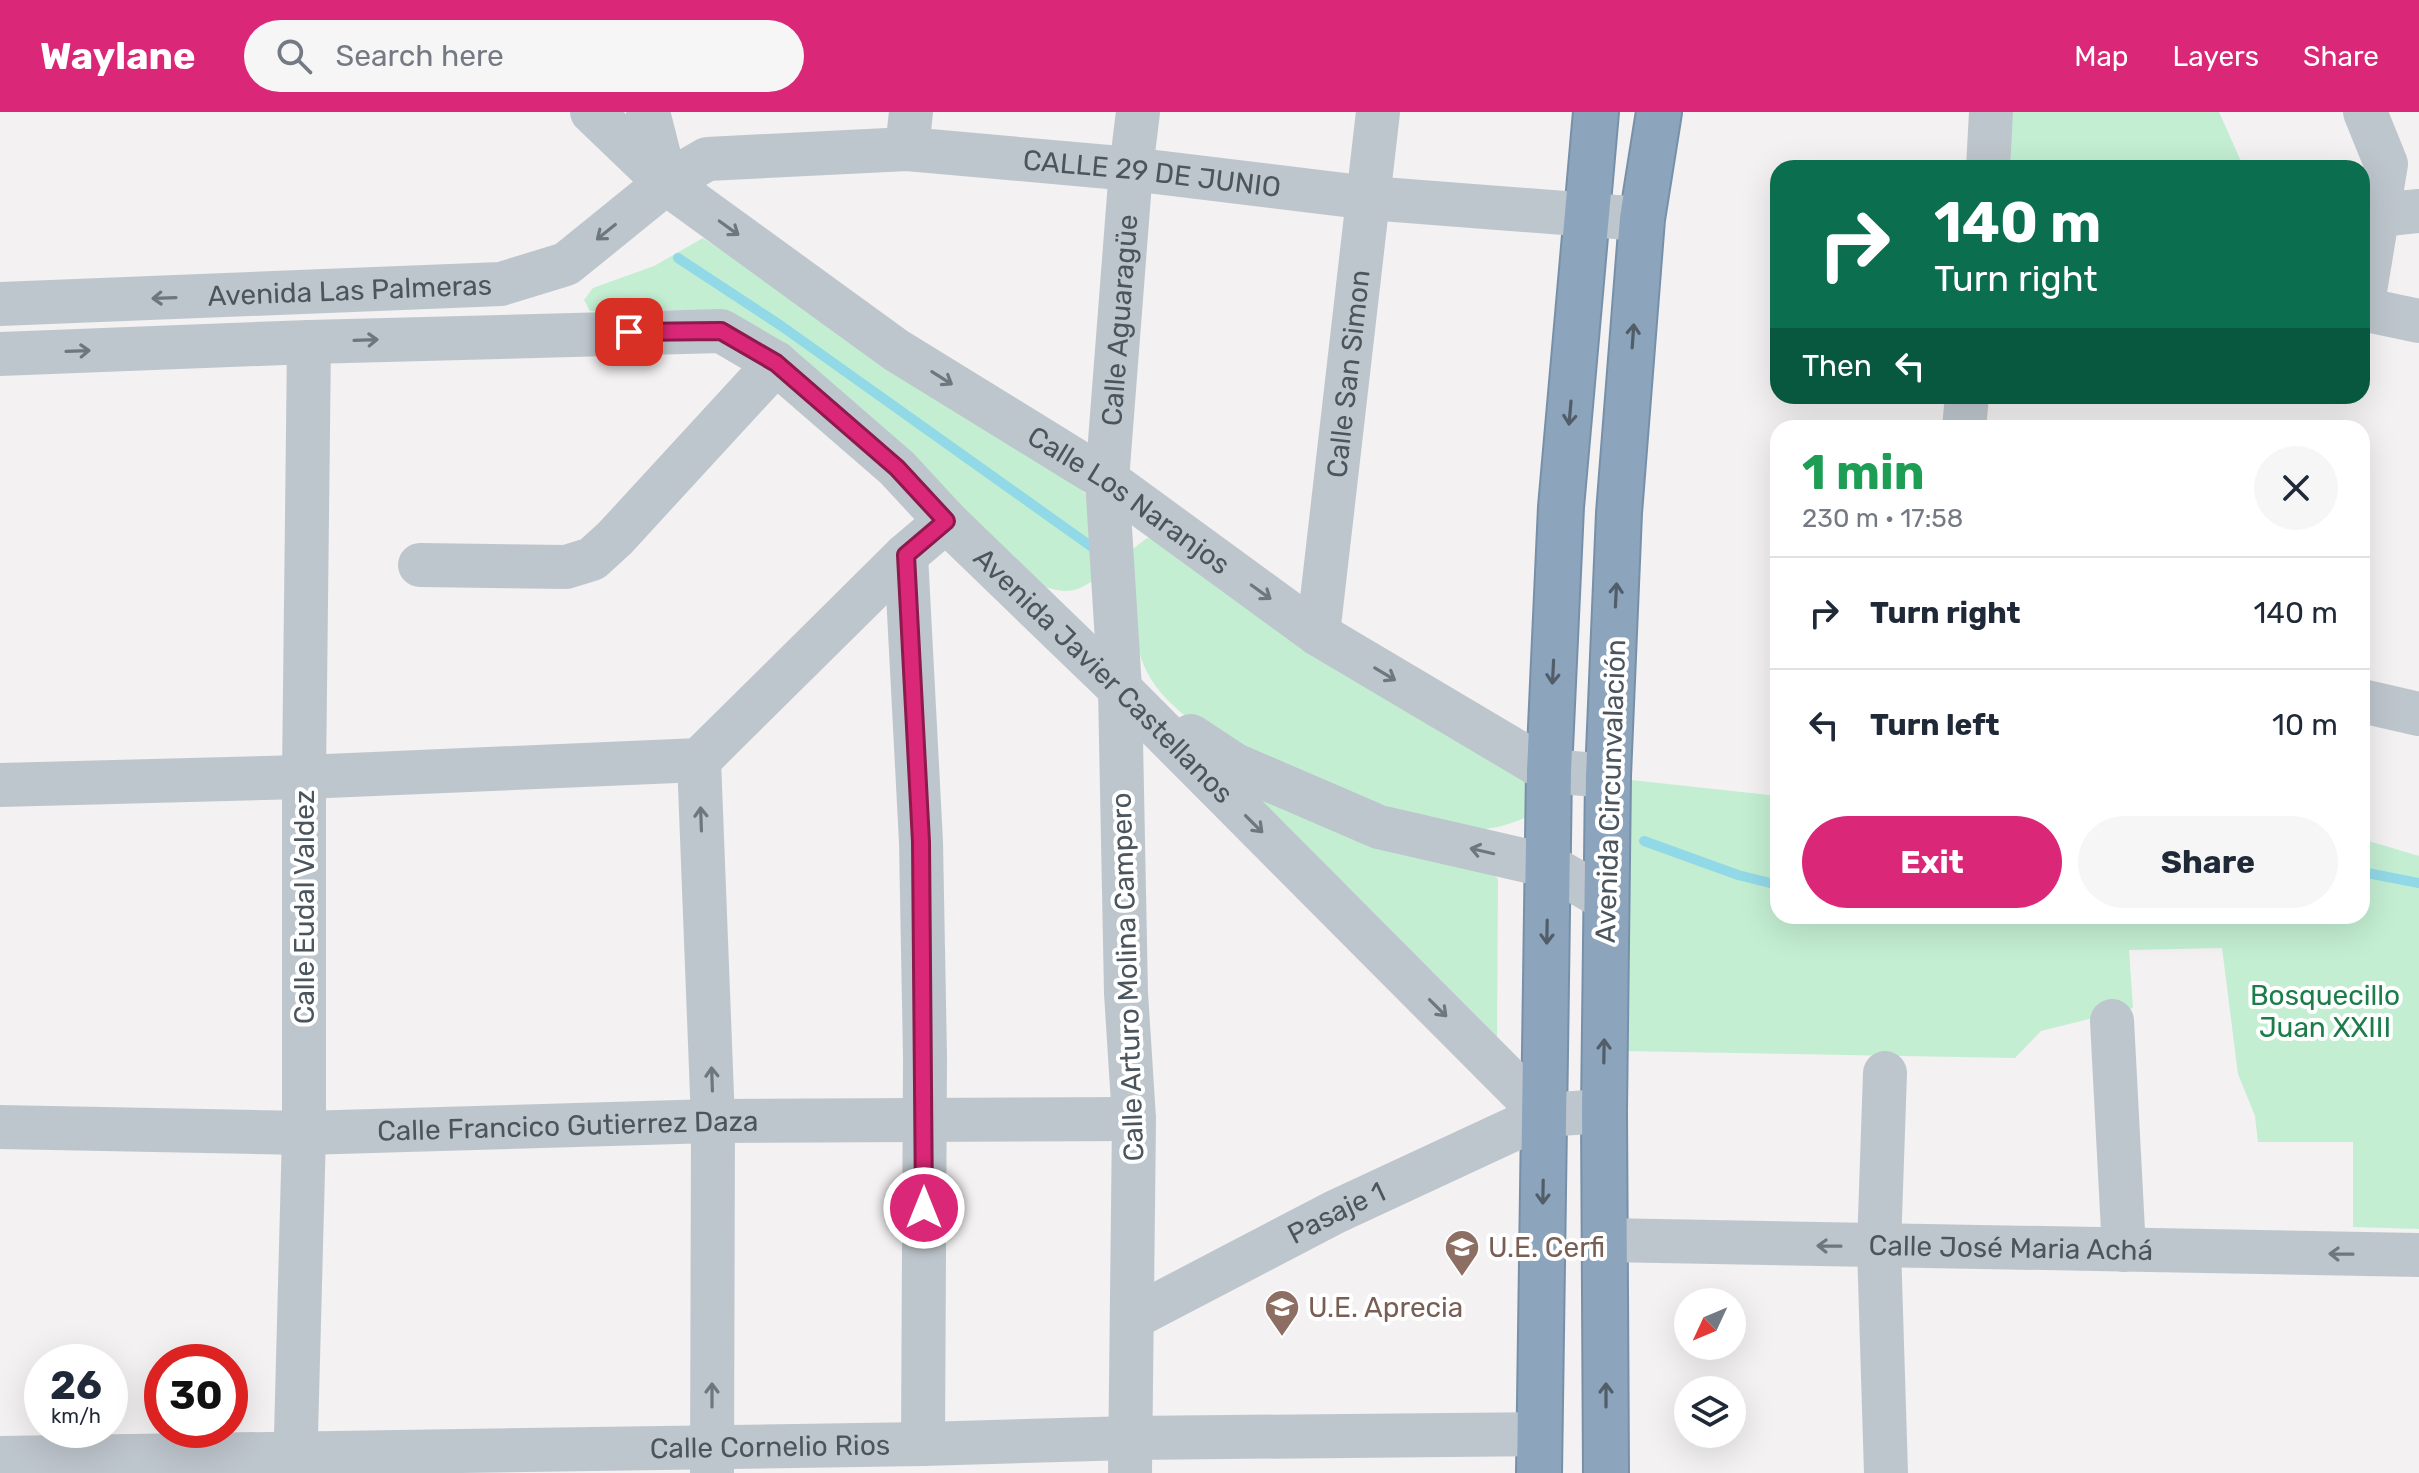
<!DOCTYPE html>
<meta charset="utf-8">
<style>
:root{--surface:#fff;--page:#f6f6f7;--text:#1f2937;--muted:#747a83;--line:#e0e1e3;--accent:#db2777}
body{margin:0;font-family:Rubik,sans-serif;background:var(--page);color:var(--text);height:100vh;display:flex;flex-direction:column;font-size:30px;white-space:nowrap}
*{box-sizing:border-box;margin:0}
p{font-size:26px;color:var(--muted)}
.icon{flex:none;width:44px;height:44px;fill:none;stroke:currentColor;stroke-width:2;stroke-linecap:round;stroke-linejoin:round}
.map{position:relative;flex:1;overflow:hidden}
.drawer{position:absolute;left:1770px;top:308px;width:600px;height:504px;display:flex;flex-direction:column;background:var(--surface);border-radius:24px;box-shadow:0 8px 32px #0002}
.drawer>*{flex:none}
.top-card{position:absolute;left:1770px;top:48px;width:600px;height:244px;border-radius:24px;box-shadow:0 8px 32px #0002;background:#0b6e4f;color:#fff;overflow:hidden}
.needle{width:52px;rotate:226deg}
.buttons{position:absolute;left:1674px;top:1176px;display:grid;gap:16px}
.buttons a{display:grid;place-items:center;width:72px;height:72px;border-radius:50%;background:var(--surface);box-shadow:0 8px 32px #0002;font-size:40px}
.speed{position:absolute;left:24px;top:1232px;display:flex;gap:16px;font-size:40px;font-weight:700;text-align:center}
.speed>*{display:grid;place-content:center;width:104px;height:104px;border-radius:50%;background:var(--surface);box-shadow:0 8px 32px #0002;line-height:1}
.speed small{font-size:20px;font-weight:400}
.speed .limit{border:12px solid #d22;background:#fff;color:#111}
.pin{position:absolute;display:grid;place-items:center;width:68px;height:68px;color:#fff;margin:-34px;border-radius:16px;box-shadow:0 4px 12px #0006}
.me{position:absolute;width:88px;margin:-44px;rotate:0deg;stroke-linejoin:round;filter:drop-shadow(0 0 6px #0008)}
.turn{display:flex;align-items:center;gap:28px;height:168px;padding:0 32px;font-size:36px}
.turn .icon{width:104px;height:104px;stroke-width:2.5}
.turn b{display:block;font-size:56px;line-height:68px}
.then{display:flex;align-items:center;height:76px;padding:0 32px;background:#0003;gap:16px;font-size:30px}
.round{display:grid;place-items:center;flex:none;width:84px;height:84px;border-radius:42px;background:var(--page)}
.headline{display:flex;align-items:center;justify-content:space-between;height:136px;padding:0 32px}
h1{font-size:48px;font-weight:700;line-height:60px;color:#1e9e55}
.primary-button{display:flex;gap:16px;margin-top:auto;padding:16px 32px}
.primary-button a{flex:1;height:92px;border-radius:48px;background:var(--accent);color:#fff;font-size:32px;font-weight:700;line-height:92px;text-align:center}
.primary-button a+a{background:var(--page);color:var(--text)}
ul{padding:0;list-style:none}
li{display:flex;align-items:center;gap:24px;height:112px;padding:0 32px;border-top:2px solid var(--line)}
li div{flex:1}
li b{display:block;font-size:30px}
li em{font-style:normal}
header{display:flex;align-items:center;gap:48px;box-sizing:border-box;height:112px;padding:0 40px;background:var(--accent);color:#fff}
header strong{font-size:38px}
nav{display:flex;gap:44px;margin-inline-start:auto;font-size:28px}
.search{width:560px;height:72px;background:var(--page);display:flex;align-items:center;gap:20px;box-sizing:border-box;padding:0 28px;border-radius:44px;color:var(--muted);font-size:30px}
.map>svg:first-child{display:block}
.green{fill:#c3eed2}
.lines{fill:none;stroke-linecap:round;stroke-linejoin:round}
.stream{stroke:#92d9e8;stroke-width:10}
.highway-casing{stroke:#7790a9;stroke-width:48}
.minor{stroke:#bec6cd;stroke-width:44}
.highway{stroke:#8ca5bd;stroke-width:44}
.oneway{stroke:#6d777f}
.oneway2{stroke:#515d68}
.route-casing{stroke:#8e194d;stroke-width:20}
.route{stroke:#db2777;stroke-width:14}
.labels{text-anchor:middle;stroke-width:8;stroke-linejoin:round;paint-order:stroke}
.street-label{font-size:28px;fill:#4a555e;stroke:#fff}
.park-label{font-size:28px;fill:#1c7d4a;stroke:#fff}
.education-label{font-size:28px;fill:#785e54;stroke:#fff;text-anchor:start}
</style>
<header>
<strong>Waylane</strong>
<div class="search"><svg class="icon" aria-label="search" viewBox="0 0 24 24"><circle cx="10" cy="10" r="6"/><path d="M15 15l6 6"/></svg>Search here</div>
<nav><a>Map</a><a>Layers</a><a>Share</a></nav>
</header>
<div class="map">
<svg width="2419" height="1361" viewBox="0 0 2419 1361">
<rect width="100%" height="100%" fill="#f3f1f1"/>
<!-- green -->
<path class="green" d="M2012,0H2219L2244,56H2003Z
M703,126L1052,353L1088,384L1095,467C1071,485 1059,480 1033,470L679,198L590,199L584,188L593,176L654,154Z
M1147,426L1164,429L1526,661L1529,704C1509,713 1492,718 1470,718C1452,718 1424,705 1406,700C1332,677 1184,633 1147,560C1130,527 1131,477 1129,440Z
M1631,668L1778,684V804H2362V727L2419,744V1117L2353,1115V1030H2258L2255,1004L2238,962L2222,836L2129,838L2133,896L2041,919L2015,946L1620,939Z
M1234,669L1487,755L1498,767L1497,935Z"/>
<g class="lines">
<!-- stream -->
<path class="stream" d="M678,146L780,213L1099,440
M1644,729L1738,763L1778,773
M2362,760L2419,771"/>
<!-- highway casing -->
<g class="highway-casing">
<path id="highway" d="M1539,1361L1549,659L1561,395L1596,0
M1606,1361L1604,999L1608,664L1619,401L1642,107L1659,0"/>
</g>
<!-- minor -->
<g class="minor">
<path id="s1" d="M592,0L666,71L896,238L1107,368L1318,522L1549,659L1608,664"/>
<path d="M648,0L666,71"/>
<path d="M907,37L911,0"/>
<path d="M1988,56L1991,0"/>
<path d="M2379,103L2419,99"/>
<path id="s2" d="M0,192L501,172L566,152L666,71L707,47L907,37L1131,57L1369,86L1642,107"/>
<path d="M2362,197L2386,52L2365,0"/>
<path d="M2362,197L2419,209"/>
<path id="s3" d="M0,242L309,230L721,219L776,251L897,356L946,409L1120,577L1544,1003"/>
<path d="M1964,316L1967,284"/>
<path d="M906,443L921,730L925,945L923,1332"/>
<path d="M420,453L566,455L592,447L615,426L776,251"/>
<path id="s4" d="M1318,522L1378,0"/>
<path d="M2362,589L2419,602"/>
<path d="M1191,624L1235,653L1379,715L1549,754L1606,787"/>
<path d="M699,648L713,1009L712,1361"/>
<path d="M0,673L304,665L699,648L906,443L946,409"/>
<path d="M2112,909L2124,1138"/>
<path d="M1885,961L1879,1135L1886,1361"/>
<path id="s5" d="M0,1015L304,1021L713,1009L1134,1007"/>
<path id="s6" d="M1605,1128L2419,1143"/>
<path id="s7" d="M1132,1206L1335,1100L1544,1003L1604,999"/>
<path id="s8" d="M0,1346L923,1332L1130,1326L1539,1322"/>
<path d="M295,1361L304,1021V665L309,230"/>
<path id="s9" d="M1130,1361L1134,1007L1126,881L1120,577L1107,368L1131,57L1138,0"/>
</g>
<!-- highway -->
<use href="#highway" class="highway"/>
</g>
<!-- one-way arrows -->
<defs><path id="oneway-shaft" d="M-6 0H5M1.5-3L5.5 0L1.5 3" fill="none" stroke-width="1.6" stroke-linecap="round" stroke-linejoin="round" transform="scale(2)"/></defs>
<g class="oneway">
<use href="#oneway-shaft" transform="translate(729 116) rotate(36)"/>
<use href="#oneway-shaft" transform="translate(606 120) rotate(141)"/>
<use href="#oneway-shaft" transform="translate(164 186) rotate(178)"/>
<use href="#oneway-shaft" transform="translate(366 228) rotate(-2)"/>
<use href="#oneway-shaft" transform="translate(78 239) rotate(-2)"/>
<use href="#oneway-shaft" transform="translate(942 266) rotate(32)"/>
<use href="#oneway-shaft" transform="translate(1261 480) rotate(36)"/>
<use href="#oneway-shaft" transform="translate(1385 562) rotate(31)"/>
<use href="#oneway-shaft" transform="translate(701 707) rotate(-92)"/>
<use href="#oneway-shaft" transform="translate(1254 712) rotate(45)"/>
<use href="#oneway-shaft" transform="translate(1482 739) rotate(-167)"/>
<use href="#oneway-shaft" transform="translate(1438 896) rotate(45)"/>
<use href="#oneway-shaft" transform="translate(712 967) rotate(-92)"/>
<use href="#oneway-shaft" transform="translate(1829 1134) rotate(-179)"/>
<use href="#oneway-shaft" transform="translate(2341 1142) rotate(-179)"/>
<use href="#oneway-shaft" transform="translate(712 1283) rotate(-90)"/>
</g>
<g class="oneway2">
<use href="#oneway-shaft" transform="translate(1633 224) rotate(-86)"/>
<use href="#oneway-shaft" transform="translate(1570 301) rotate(95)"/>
<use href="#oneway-shaft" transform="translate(1616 483) rotate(-87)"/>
<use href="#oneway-shaft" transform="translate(1553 560) rotate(93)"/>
<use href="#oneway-shaft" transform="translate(1547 820) rotate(91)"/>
<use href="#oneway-shaft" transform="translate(1604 939) rotate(-89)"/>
<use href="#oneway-shaft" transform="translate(1543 1080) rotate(91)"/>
<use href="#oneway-shaft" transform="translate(1606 1283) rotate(-90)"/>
</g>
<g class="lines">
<!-- route casing -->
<g class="route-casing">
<path id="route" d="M629,220L721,219L776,251L897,356L946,409L906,443L921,730L924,1096"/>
</g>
<!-- route -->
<use href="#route" class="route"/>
</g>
<!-- icons -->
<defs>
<g id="school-pin" transform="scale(1.8)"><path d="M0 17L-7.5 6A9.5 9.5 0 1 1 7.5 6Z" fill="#8d6e63" stroke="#fff"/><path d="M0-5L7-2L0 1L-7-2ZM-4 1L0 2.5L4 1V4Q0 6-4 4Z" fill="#fff"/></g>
</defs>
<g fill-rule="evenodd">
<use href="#school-pin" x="1462" y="1135"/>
<use href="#school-pin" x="1282" y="1195"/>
</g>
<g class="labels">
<!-- street labels -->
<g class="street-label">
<text dy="10" stroke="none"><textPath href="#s2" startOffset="1192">CALLE 29 DE JUNIO</textPath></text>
<text dy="10" stroke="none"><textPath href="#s2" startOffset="350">Avenida Las Palmeras</textPath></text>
<text dy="10" stroke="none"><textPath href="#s9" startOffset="1154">Calle Aguaragüe</textPath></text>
<text dy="10" stroke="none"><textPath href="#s4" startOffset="262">Calle San Simon</textPath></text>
<text dy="10" stroke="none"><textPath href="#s1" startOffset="664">Calle Los Naranjos</textPath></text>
<text dy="10" stroke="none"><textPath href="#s3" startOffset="1238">Avenida Javier Castellanos</textPath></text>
<text transform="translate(1610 679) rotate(-88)" y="10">Avenida Circunvalación</text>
<text transform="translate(304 795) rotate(-90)" y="10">Calle Eudal Valdez</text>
<text transform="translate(1127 865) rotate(-92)" y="10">Calle Arturo Molina Campero</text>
<text dy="10" stroke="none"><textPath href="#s5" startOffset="568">Calle Francico Gutierrez Daza</textPath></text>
<text dy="10" stroke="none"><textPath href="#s7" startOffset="230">Pasaje 1</textPath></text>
<text dy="10" stroke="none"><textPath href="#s6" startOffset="406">Calle José Maria Achá</textPath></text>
<text dy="10" stroke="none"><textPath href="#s8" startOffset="770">Calle Cornelio Rios</textPath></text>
</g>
<!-- park labels -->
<g class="park-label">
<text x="2325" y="893">Bosquecillo<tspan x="2325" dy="32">Juan XXIII</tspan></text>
</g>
<!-- education labels -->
<g class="education-label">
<text x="1488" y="1145">U.E. Cerfi</text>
<text x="1308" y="1205">U.E. Aprecia</text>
</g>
</g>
</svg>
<div class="buttons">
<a><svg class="needle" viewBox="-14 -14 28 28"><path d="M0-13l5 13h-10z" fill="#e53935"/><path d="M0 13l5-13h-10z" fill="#747a83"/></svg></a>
<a><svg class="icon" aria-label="layers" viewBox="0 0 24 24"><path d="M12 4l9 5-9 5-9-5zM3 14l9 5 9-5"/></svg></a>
</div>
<div class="speed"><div>26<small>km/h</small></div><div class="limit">30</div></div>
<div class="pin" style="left:629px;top:220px;background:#d93025"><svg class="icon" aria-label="arrive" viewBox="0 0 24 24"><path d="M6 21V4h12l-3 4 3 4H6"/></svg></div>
<svg class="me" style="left:924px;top:1096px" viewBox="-20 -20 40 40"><circle r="17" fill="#db2777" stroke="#fff" stroke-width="3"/><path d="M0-11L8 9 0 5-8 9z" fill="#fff"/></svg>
<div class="top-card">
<div class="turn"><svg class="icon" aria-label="right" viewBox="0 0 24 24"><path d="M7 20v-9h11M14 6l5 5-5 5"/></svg><div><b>140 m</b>Turn right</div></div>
<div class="then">Then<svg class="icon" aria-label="left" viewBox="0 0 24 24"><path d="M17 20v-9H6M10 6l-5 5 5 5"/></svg></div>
</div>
<section class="drawer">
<div class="headline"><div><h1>1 min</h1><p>230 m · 17:58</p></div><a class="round"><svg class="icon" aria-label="close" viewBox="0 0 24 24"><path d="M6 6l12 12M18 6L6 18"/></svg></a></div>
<ul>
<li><svg class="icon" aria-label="right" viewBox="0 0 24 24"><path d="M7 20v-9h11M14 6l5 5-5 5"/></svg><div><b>Turn right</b></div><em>140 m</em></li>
<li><svg class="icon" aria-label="left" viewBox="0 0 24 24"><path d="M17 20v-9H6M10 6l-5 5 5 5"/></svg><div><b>Turn left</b></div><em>10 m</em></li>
</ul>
<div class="primary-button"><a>Exit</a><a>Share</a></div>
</section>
</div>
